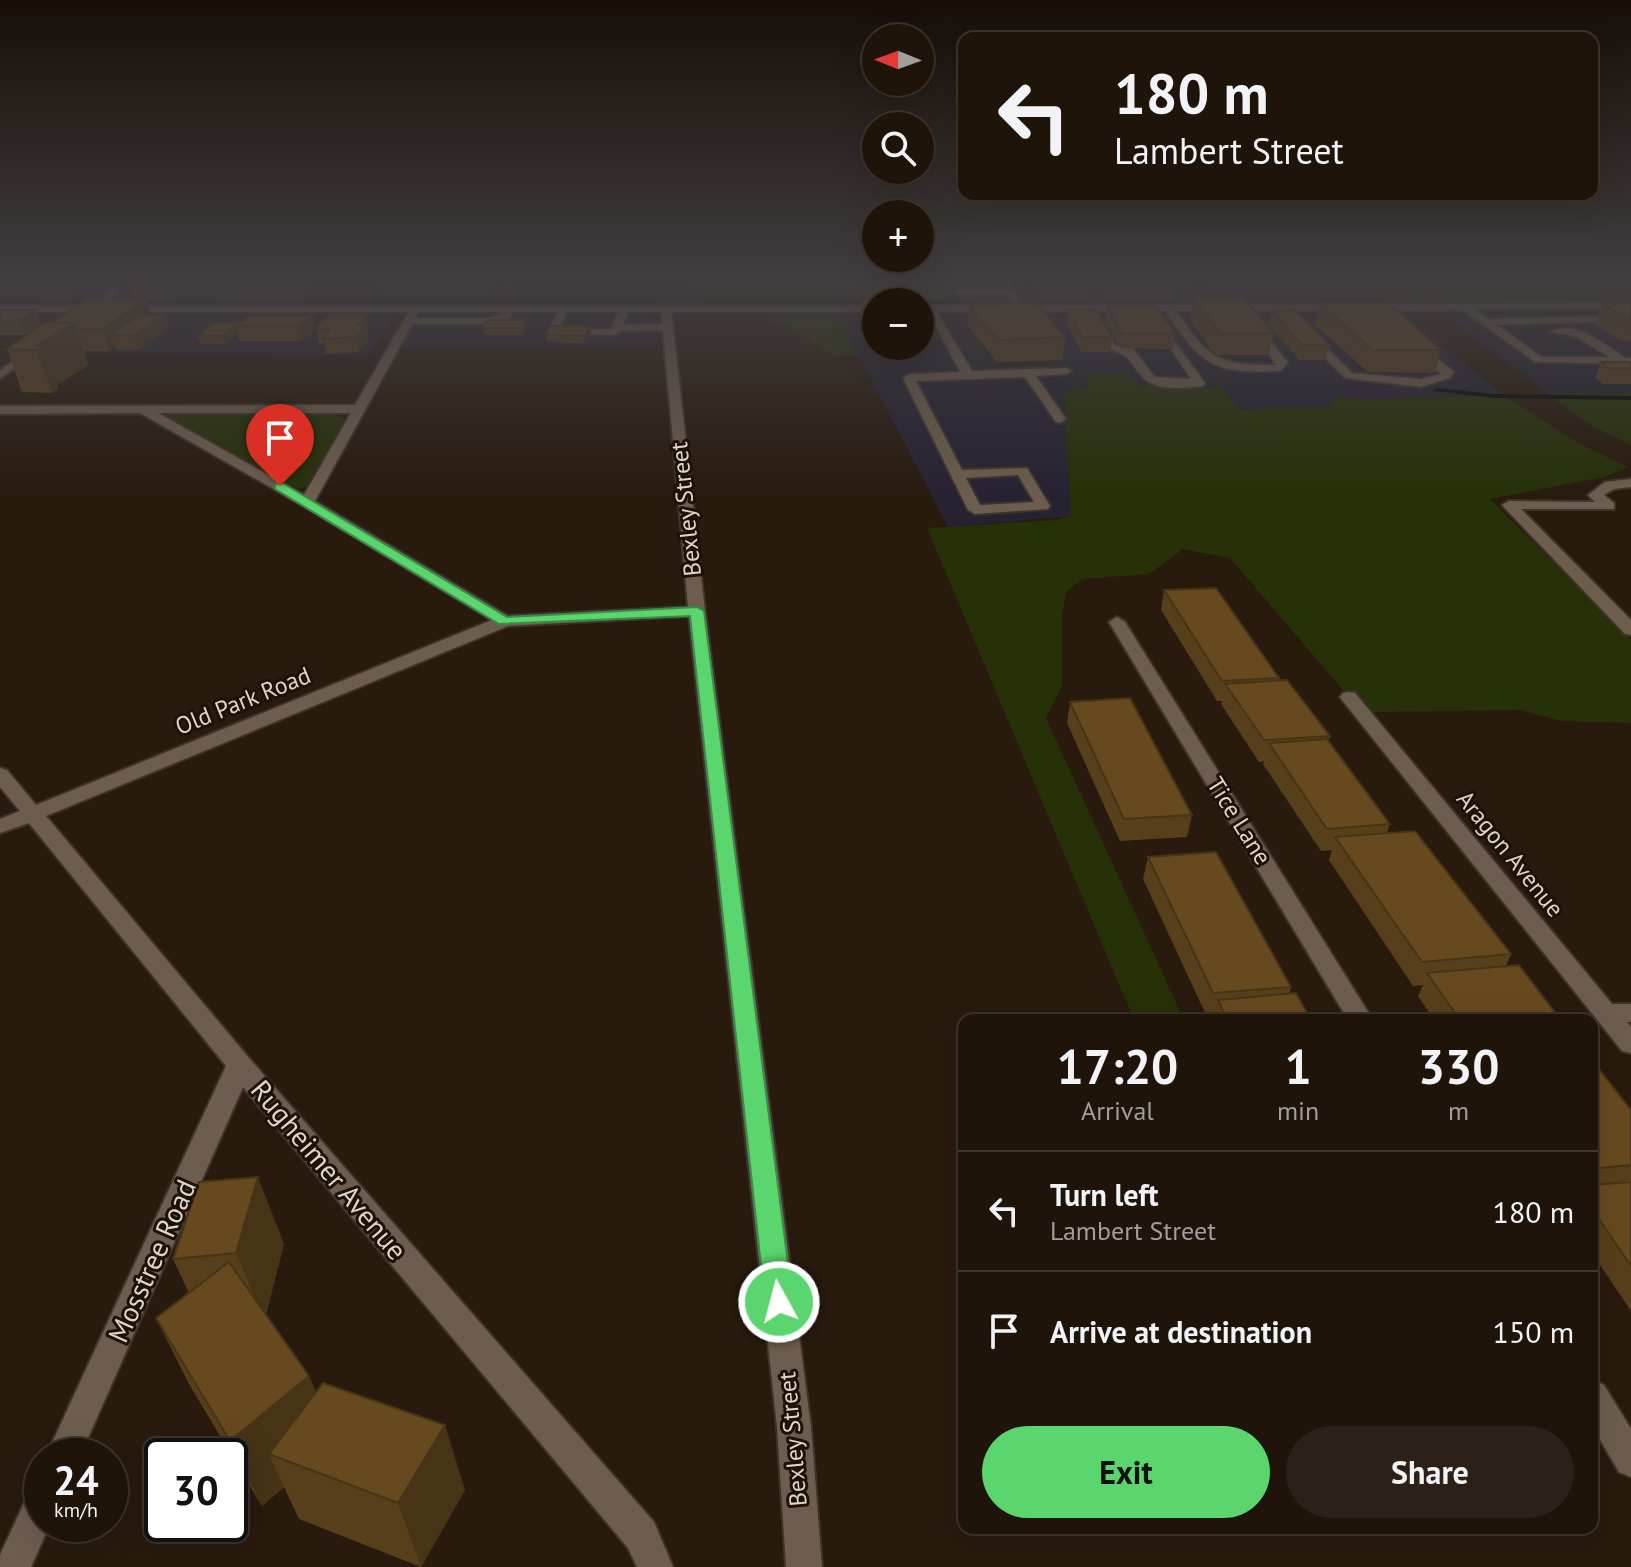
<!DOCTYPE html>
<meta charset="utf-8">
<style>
:root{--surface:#1e140a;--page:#2b2118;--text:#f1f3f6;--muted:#a19e9c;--line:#3c332b;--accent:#5bd56d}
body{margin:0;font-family:"PT Sans",sans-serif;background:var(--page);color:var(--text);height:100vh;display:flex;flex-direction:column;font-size:30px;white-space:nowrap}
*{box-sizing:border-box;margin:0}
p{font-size:26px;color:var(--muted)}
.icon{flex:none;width:44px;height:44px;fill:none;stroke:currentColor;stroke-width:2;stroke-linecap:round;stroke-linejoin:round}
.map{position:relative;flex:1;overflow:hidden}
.sheet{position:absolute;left:958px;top:1014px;width:640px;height:520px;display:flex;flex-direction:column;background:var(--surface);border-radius:16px;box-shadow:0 8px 32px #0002,0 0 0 2px var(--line)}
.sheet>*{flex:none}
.top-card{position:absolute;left:958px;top:32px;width:640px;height:168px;border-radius:16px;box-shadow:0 8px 32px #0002,0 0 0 2px var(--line);background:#1e140a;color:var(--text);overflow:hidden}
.needle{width:52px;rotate:271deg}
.buttons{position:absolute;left:862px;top:24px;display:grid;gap:16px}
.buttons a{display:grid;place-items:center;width:72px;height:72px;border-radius:50%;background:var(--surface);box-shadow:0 8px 32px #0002,0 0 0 2px var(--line);font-size:40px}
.speed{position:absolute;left:24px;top:1438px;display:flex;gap:16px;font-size:40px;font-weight:700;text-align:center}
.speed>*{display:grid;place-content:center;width:104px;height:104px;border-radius:50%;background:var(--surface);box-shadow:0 8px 32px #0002,0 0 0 2px var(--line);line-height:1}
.speed small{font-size:20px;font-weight:400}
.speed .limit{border:4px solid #111;border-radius:12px;background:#fff;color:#111}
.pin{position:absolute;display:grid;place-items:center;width:68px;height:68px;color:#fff;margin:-82px -34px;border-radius:50% 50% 50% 0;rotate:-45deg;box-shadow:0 0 8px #0007}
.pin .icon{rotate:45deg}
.me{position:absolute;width:88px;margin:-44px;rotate:353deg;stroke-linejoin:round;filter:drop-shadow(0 0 6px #0008)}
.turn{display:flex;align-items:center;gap:28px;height:168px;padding:0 24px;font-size:36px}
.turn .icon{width:104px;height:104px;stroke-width:2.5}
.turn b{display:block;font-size:56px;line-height:68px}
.eta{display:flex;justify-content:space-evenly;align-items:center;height:136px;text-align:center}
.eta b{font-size:48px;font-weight:800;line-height:56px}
.action{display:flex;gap:16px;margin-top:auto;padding:16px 24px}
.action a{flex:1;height:92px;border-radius:48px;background:var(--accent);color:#111;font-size:32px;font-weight:800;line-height:92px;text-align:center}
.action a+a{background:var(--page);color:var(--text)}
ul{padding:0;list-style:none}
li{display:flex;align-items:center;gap:24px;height:120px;padding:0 24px;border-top:2px solid var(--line)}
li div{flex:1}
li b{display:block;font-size:30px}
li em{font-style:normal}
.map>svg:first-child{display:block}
.commercial{fill:#262232}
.green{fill:#263107}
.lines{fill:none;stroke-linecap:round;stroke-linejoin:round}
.stream{fill:#000709;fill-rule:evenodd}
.lane-casing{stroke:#3d332d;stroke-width:4}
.street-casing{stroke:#3d332d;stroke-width:4}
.secondary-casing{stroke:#3d332d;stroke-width:4}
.lane{fill:#6d5d4e;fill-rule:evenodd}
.street{fill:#6d5d4e;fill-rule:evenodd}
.secondary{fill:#6d5d4e;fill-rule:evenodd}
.wall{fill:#583f1b}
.shaded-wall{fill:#473316}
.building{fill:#66491f;stroke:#473316;stroke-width:2}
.route{fill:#5bd56d;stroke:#3b8a47;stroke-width:2}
.labels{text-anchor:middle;stroke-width:6;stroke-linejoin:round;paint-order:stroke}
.street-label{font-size:24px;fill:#ded5cc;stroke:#1e1105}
.near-street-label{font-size:28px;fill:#ded5cc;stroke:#1e1105}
</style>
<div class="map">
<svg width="1631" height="1567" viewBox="0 0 1631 1567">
<rect width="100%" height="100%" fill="#281a0d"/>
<!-- commercial -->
<path class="commercial" d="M0,283L540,284L584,287L677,301H0Z
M1190,283L1205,301H835L834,284Z
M1631,315V393H1547L1447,317Z
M93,316L392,317L370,355L41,353Z
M417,317H651L657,345L401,348Z
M839,317H876V346H920V317H1409L1503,395L1360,400L1336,397L1331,407L1240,410L1220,387L1137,385L1085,375L1090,386L1064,392L1072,516L948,527Z"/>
<!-- green -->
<path class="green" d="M1204,277H1631V301L1392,303L1375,288L1195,289L1210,283Z
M672,284H834L835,301H711Z
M839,317L859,355L835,356L794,329L762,318Z
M1085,374H1130L1138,385L1220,387L1240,410L1330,407L1336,397L1360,400L1503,395L1580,444L1628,467L1605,477L1490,499L1631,640V723L1561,721L1520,710L1373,712L1349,697L1230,558L1183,549L1149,574L1082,579L1066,592L1062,616V686L1046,718L1184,1020H1134L927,528L1056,520L1071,516L1064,392L1090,386Z
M1547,393H1631V445L1592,426Z
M159,414H330L345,419L308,487L297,489Z"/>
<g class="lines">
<!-- stream -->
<path class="stream" d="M1436,388L1495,394L1631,396V400L1495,398L1434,391L1433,390Z"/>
<!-- lane casing -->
<g class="lane-casing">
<path id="lane" d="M113,288L122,290L94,311H86V307Z
M956,289H1011L1016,292L1011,295L952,294Z
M1461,305H1469L1488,319L1622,316L1623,318L1618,321L1497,325L1542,357H1609L1577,337L1550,332C1573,318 1606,345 1625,358H1631V364L1535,362L1461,309Z
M564,306L569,309L558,329H611L619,309L624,306L629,309L623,325L668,324L673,327L668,330L621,331L615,335L547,334L559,309Z
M1165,306H1173C1208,357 1212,365 1276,365L1251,329L1260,327L1288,363L1280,371C1233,372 1209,374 1180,332C1174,324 1166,314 1165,306Z
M506,307L515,309L509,319L488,324H409L404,321L409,318H488L501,315Z
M926,307H934L972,371L1066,368L1072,371L1066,374L1036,376L1066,419L1060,423L1056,422L1025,377L916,381L962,470L1027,468L1050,506L1048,509L975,514L968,510L903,378L909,374L960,372ZM1018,475L1034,502L980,505L966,478Z
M1158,319L1205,383L1203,386C1188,388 1158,391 1146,380C1127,363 1136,357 1107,349L1093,322L1102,320L1115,345L1134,350L1155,377L1191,379L1153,322Z
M1305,334H1313L1352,373L1421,379L1441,374L1414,347V343L1418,342L1454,372L1450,378L1421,387L1345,378L1305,338Z
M1631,479V487L1614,489L1604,495L1614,503V509H1521L1631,620V635L1625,634L1502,505L1509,501L1595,502L1588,495L1605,482Z"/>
</g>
<!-- street casing -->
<g class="street-casing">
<path id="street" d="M666,277H876L880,280L875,283Z
M1006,277L1026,311H1018L1001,284H927L922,281L927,278Z
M416,305L421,308L315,501L508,616L688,607L661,309L666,306L671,309L705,611L811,1427L822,1567H786L777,1427L689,616L508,626L46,816L249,1058L654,1522L673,1567H637L628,1548L243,1087L80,1456H46L226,1066L29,823L0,833V819L20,811L0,787V768L7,770L36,805L492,620L302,505L140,413L0,414V406L355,405L411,308ZM158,413H351L304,495Z
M30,350L40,352L0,378V370Z
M1117,617L1125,622L1373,1020H1348L1109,622Z
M1349,692L1355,693L1612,1004H1631V1022H1627L1631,1027V1053L1622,1051L1343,701L1340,697L1343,693Z
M1592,1380L1604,1385L1631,1429V1477L1619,1472L1592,1426Z
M42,1485V1524H50L31,1567H0V1555L30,1490Z"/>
</g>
<!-- secondary casing -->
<g class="secondary-casing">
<path id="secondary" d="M1631,303V309L920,312V306Z
M0,306H876V312H0Z"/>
</g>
<!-- lane -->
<use href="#lane" class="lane"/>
<!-- street -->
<use href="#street" class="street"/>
<!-- secondary -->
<use href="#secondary" class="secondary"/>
</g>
<!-- wall -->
<path class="wall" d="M0,277H88L90,285L69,298H39L37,293H0Z
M138,277H307L309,285L299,297L177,296L174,298H133L129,284Z
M490,277L491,284L484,295H418L417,291L415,293L385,294L384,287L391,278Z
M848,277H952L951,299H912L876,302V346H920V323L924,330L923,352L877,354L861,320V299H849Z
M1038,277H1088L1091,284L1089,298H1040L1037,286Z
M1122,278L1174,291L1173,298H1105L1099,288V281H1121Z
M1194,298L1273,333L1269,355H1215L1190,319Z
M1320,303L1441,350L1435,373L1368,372L1315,325Z
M1602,304H1631V341L1623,342L1595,325Z
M969,305L1065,337L1063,360L997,362L968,326Z
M1107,307L1175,334L1173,349L1120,348L1105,321Z
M0,310H36L41,324L25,335H0Z
M1068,310L1112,337L1110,352H1081L1067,324Z
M1272,311L1329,345L1325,360H1299L1269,325Z
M151,315H165L169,329L139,350H116L115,347L109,351H84L88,365L57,385L58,388L52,393L22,392L7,349L45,323Z
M365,315L369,339L359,352L326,354L324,343L319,344L316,329Z
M248,316L316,330L301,341H239L237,333L225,344H200L198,336L239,323Z
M526,327L522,335H484L483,328Z
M591,333L584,343L546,342V335Z
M1601,362H1631V384H1603L1595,378Z
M1164,590L1279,678V680L1330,736L1329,741L1390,824L1387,833L1511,954L1506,966L1561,1020H1434L1418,996L1423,985L1413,986L1329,860L1332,850L1321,851L1263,764L1264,761L1259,762L1221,704L1222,701H1217L1161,610Z
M1070,702L1192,815L1187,837L1120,841L1067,723Z
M1148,857L1291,987L1289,994L1311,1020H1213V1016L1207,1017L1143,879Z
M1592,1060L1631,1110V1311L1592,1253Z
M284,1244L266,1314L309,1376L316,1392L465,1490L421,1567L299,1519L284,1487L262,1506L189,1384L156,1318L189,1293L173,1259Z"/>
<!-- shaded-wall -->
<path class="shaded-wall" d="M76,277H88L90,285L69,298L65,285Z
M295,277H307L309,285L299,297Z
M485,277H490L491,284L484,295L482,281Z
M173,282L177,296L174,298L170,284Z
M146,298L152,319L111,335L115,347L109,351L103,329Z
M36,310L41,324L25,335L20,320Z
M165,315L169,329L139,350L135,335Z
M365,315L369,339L359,352L356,337L357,325Z
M313,316L316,330L301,341L298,326Z
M526,320V327L522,335L521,328Z
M75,323L88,365L57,385L58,388L52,393L37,350L38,345Z
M239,323L236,326L237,333L225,344L223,336Z
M590,326L591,333L584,343V336Z
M258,1177L284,1244L264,1320L236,1253Z
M309,1376L336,1442L269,1454L284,1487L262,1506L230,1441Z
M445,1425L465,1490L421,1567L398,1503Z"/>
<!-- building -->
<path class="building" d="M0,277H42L38,280H0Z
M47,277H76L65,285H34Z
M138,277H172L173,282L170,284H129Z
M419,277H485L482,281L415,282Z
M849,277H952V279H849Z
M1040,277H1088L1091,284H1042Z
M391,278H418L415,282L416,285L414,287H384Z
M1122,278L1167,281L1174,291H1105L1099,281H1123Z
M910,296L914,302H876V329L861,299Z
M89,298H146L103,329H77L75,323H52Z
M1194,298H1244L1273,333H1219Z
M1036,303L1065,337L999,340L969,305Z
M1320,303H1388L1441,350H1373Z
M1602,304H1631V320Z
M1107,307H1157L1175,334L1122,333Z
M0,310H36L20,320H0Z
M1068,310H1096L1112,337H1082Z
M1295,310L1329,345H1302L1272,311Z
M139,315H165L135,335H111Z
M329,315H365L357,325H366L356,337L323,339L330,329H316Z
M248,316H313L298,326H236Z
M488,320H526L521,328H483Z
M45,323H75L38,345H44L37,350L7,349Z
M214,323H239L223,336H198Z
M550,326H590L584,336L546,335Z
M1601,362H1631V368L1609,369Z
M1216,588L1279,678L1222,681L1164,590Z
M1287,680L1330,736L1264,740L1225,684Z
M1130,698L1192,815L1124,819L1070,702Z
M1327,739L1390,824L1327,829L1269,743Z
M1415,831L1511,954L1422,962L1335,837Z
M1216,852L1291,987L1213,993L1148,857Z
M1519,965L1561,1020H1460L1427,973Z
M1296,993L1311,1020H1227L1218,1000Z
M1592,1060L1631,1110V1165L1592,1169Z
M258,1177L236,1253L173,1259L199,1182Z
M1631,1182V1266L1592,1209V1185Z
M229,1262L309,1376L230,1441L156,1318Z
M323,1383L445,1425L398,1503L269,1454Z"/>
<!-- sky -->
<linearGradient id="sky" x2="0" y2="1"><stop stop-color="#160e07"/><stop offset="0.56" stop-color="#423e40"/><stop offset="1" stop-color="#423e40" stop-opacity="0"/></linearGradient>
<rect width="1631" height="497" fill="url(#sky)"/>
<!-- route -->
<path class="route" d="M275,484H284L507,617L697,607L704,611L793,1302L789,1310L779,1314L769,1310L765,1302L690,616L499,624L275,489Z"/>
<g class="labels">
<!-- street labels -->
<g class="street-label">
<text transform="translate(686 509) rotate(-96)" y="8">Bexley Street</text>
<text transform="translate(243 701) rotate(-22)" y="8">Old Park Road</text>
<text transform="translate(1239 821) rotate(58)" y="8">Tice Lane</text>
<text transform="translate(1510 854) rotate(51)" y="8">Aragon Avenue</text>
<text transform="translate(793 1439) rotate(-95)" y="8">Bexley Street</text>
</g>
<!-- near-street labels -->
<g class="near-street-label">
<text transform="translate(329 1170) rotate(50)" y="10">Rugheimer Avenue</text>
<text transform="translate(152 1261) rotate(-66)" y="10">Mosstree Road</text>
</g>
</g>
</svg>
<div class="buttons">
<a><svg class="needle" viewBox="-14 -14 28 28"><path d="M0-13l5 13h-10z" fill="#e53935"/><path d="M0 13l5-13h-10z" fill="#a19e9c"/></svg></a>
<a><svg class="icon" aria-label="search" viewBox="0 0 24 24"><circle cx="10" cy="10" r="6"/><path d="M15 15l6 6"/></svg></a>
<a>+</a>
<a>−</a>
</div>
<div class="speed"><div>24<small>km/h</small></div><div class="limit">30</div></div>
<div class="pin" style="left:280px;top:486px;background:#d93025"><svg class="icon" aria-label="arrive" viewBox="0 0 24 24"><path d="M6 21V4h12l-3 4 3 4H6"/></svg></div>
<svg class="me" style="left:779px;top:1302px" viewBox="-20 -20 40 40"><circle r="17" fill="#5bd56d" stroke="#fff" stroke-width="3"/><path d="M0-11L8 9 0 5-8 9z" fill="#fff"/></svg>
<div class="top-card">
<div class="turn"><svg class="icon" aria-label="left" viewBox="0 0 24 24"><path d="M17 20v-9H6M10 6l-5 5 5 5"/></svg><div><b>180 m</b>Lambert Street</div></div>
</div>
<section class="sheet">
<div class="eta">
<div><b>17:20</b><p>Arrival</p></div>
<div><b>1</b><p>min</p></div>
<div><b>330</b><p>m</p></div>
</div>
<ul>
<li><svg class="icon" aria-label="left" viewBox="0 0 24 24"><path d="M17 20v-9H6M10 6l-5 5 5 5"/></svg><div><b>Turn left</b><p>Lambert Street</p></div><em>180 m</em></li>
<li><svg class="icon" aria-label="arrive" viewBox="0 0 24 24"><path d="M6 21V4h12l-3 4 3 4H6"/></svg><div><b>Arrive at destination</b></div><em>150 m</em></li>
</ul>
<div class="action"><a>Exit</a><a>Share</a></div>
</section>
</div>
